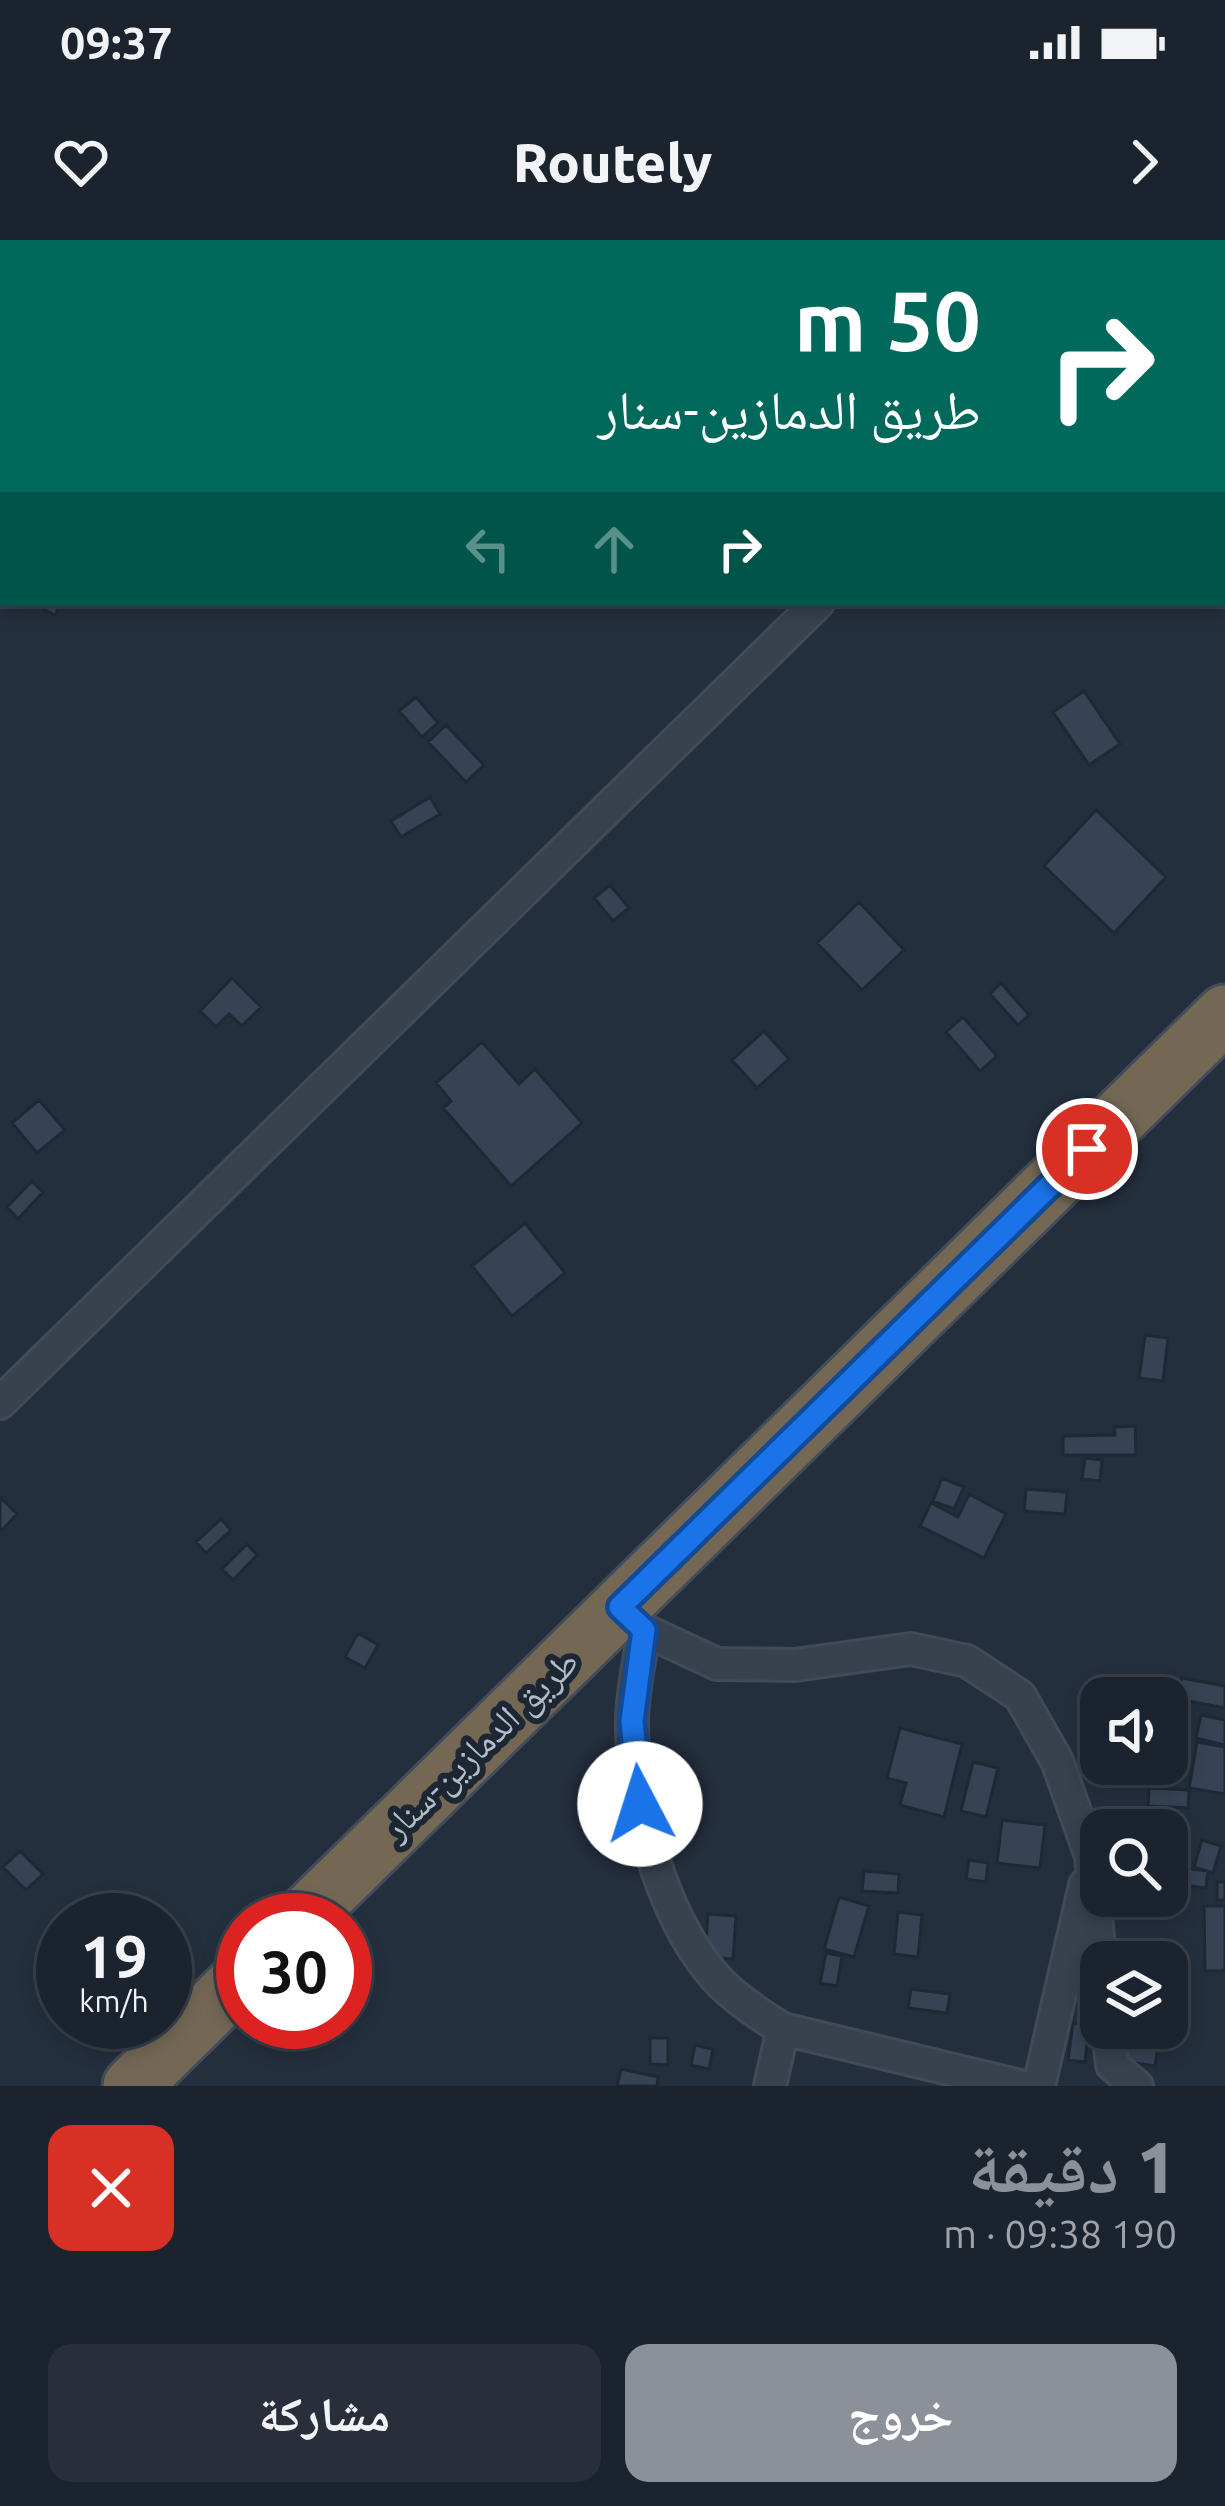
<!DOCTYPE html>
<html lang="ar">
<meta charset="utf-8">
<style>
:root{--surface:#1b232e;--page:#282f3a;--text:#f1f3f6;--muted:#a0a4aa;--line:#39404a;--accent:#8c9099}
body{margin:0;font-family:Ubuntu,"Noto Naskh Arabic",sans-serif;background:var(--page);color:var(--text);direction:rtl;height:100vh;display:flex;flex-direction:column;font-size:45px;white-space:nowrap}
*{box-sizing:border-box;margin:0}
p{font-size:39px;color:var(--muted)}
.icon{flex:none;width:66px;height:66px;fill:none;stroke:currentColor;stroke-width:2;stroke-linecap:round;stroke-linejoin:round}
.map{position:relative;height:1846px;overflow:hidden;direction:ltr}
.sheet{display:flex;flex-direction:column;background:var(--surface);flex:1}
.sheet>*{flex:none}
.hud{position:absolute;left:0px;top:0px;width:1227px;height:366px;box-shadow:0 6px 18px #0003,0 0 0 3px var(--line);direction:rtl;background:#00695c;color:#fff;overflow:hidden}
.buttons{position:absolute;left:1080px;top:1437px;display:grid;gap:24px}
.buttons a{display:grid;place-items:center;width:108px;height:108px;border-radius:24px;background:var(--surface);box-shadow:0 6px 18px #0003,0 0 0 3px var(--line);font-size:60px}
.speed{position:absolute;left:36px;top:1653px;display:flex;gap:24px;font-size:60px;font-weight:700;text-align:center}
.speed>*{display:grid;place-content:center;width:156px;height:156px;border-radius:50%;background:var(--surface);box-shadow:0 6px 18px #0003,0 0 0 3px var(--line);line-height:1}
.speed small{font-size:30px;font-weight:400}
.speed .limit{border:18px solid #d22;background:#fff;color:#111}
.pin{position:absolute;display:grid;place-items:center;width:102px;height:102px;color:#fff;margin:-51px;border:6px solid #fff;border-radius:50%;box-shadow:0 3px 12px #0007}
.me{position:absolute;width:132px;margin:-66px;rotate:355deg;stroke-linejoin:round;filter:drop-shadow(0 0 9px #0008)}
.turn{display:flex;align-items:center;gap:42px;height:252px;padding:0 48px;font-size:54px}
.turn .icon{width:156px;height:156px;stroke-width:2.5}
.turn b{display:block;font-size:84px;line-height:102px}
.lanes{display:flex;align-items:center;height:114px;padding:0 48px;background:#0003;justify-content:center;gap:60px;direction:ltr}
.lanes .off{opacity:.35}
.round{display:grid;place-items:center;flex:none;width:126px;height:126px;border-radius:24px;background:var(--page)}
.summary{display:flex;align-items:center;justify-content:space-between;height:204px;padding:0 48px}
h1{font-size:72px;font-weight:800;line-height:90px;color:var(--accent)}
.primary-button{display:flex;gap:24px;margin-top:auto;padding:24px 48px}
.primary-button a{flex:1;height:138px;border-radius:24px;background:var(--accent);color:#fff;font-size:48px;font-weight:800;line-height:138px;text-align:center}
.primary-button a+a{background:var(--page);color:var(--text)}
.status{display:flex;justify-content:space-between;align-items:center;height:84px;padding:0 60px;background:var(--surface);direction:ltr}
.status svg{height:33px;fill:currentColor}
header{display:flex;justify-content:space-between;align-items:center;height:156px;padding:0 48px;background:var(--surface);font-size:54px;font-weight:800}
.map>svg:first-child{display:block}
.building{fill:#364354;stroke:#1f2835;stroke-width:3}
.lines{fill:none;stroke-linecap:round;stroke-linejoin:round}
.street-casing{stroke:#414a57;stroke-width:36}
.highway-casing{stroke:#434c59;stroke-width:63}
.street{stroke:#38414e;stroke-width:30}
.highway{stroke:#746855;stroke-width:57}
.route-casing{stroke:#114b97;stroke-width:30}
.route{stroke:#1a73e8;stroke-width:21}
.labels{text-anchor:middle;stroke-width:12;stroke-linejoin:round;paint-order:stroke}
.street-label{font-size:36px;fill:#b4bcc9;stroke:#1d2633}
</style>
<div class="status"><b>09:37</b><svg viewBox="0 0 49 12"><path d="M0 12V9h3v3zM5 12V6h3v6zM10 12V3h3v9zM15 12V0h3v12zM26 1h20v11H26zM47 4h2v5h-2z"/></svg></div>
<header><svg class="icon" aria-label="forward" viewBox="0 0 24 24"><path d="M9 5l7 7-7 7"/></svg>Routely<svg class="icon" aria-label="heart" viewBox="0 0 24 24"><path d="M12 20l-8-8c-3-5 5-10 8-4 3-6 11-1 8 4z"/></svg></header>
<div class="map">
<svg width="1225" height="1846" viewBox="0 0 1225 1846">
<rect width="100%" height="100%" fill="#242f3e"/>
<!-- building -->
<path class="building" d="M38,0H79L102,2L38,3Z
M627,0H687L626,3Z
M940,0H1012L1009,3Z
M31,363H61L55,375Z
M1084,451L1120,504L1089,525L1053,472Z
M416,457L438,483L422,497L399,471Z
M446,485L484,525L466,542L428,502Z
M430,557L440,574L401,597L391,581Z
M1096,570L1166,637L1114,693L1044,626Z
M610,645L629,668L613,681L594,658Z
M859,662L904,710L862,750L817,703Z
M232,738L261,767L242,786L229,774L216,787L200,771Z
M1001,743L1029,775L1018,785L990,754Z
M963,777L997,816L980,831L946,792Z
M764,791L789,819L757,848L732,820Z
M482,802L519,844L535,829L582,883L511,946L443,868L451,861L436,843Z
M39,860L65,890L37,913L12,883Z
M32,941L43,952L18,979L7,967Z
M525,983L565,1033L512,1076L472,1026Z
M1145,1095L1168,1098L1163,1141L1139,1138Z
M1135,1186L1136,1215H1063V1196L1115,1195L1114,1187Z
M1085,1218L1102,1220L1100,1241L1082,1239Z
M942,1238L964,1247L954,1269L933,1261Z
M1026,1249L1067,1252L1065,1274L1024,1271Z
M969,1254L1006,1274L984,1318L920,1286L931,1263L958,1277Z
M0,1257L17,1274L2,1290L0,1288Z
M221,1279L231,1290L206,1313L196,1302Z
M247,1304L257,1315L233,1340L222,1329Z
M358,1393L378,1405L365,1428L345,1417Z
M1182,1438L1225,1446V1468L1178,1459Z
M1201,1475L1225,1480V1505L1196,1498Z
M900,1488L962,1504L944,1577L900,1565L906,1543L887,1538Z
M1197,1502L1225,1507V1554L1189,1548Z
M1167,1521L1178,1523L1175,1545L1143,1541L1145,1524Z
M973,1522L998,1528L986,1577L961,1571Z
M1149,1548L1189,1550L1188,1568L1148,1566Z
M1002,1580L1045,1585L1040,1628L997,1623Z
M1202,1600L1221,1606L1213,1633L1194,1627Z
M20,1611L43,1634L26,1650L3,1627Z
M1167,1612L1175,1613L1173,1627L1208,1631L1206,1648L1167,1643Z
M969,1620L988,1623L986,1642L966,1639Z
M864,1631L899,1634L898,1653L862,1651Z
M1217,1642H1225V1660H1217Z
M839,1657L869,1666L854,1717L824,1709Z
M1204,1666H1225V1731H1205Z
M898,1672L922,1675L918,1717L894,1714Z
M708,1674L736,1676L733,1719L705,1717Z
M826,1713L842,1716L837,1746L820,1743Z
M1167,1744L1182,1747L1177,1767L1167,1764Z
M911,1749L950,1754L947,1773L908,1768Z
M1073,1783L1089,1785L1085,1822L1068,1820Z
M650,1798H668V1825L650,1824Z
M1125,1802L1158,1807L1155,1826L1122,1821Z
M695,1805L713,1809L709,1829L691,1825Z
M621,1829L658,1837L657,1846H617Z"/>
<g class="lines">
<!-- street casing -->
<g class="street-casing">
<path id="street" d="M1166,3L1169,0
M0,1163L818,363
M620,1367L644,1390L717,1424L795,1425L911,1409L967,1421L1020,1456L1057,1521L1091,1616L1101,1733
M644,1390C640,1420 632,1452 632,1482C631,1562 660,1670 711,1732C729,1755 758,1774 783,1789L1020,1846
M1108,1788L1112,1825L1137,1846
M770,1846L783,1789
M1039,1846L1085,1645"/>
</g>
<!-- highway casing -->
<g class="highway-casing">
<path id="highway" d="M301,1680L1225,774
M132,1846L243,1737"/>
</g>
<!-- street -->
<use href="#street" class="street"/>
<!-- highway -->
<use href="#highway" class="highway"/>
</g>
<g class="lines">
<!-- route casing -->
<g class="route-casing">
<path id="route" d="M640,1564L632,1481L644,1390L620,1367L1087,909"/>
</g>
<!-- route -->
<use href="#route" class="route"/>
</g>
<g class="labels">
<!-- street labels -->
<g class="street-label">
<text transform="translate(480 1504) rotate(-44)" y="13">طريق الدمازين-سنار</text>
</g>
</g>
</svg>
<div class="buttons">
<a><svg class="icon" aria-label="sound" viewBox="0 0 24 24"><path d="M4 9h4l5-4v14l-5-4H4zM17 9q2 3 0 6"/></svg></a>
<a><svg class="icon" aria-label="search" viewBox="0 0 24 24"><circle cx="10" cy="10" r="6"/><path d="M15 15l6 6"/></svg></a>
<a><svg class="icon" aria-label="layers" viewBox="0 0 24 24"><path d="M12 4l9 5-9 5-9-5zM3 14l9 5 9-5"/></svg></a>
</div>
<div class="speed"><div>19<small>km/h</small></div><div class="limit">30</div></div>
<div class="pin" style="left:1087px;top:909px;background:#d93025"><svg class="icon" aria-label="arrive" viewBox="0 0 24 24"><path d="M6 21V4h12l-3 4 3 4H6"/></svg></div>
<svg class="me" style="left:640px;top:1564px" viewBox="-20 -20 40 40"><circle r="19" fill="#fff"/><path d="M0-13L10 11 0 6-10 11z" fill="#1a73e8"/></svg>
<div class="hud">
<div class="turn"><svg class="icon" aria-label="right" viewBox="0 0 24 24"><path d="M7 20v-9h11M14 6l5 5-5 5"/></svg><div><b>50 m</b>طريق الدمازين-سنار</div></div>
<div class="lanes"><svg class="icon off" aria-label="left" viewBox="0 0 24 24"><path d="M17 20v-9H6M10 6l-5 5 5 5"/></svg><svg class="icon off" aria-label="ahead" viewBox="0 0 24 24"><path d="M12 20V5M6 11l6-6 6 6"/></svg><svg class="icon" aria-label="right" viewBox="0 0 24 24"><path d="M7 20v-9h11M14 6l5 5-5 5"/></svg></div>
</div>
</div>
<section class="sheet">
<div class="summary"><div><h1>1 دقيقة</h1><p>190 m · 09:38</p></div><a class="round" style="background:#d93025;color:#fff"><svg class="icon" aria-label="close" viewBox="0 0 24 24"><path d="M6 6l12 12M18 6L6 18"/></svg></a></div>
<div class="primary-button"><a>خروج</a><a>مشاركة</a></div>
</section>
